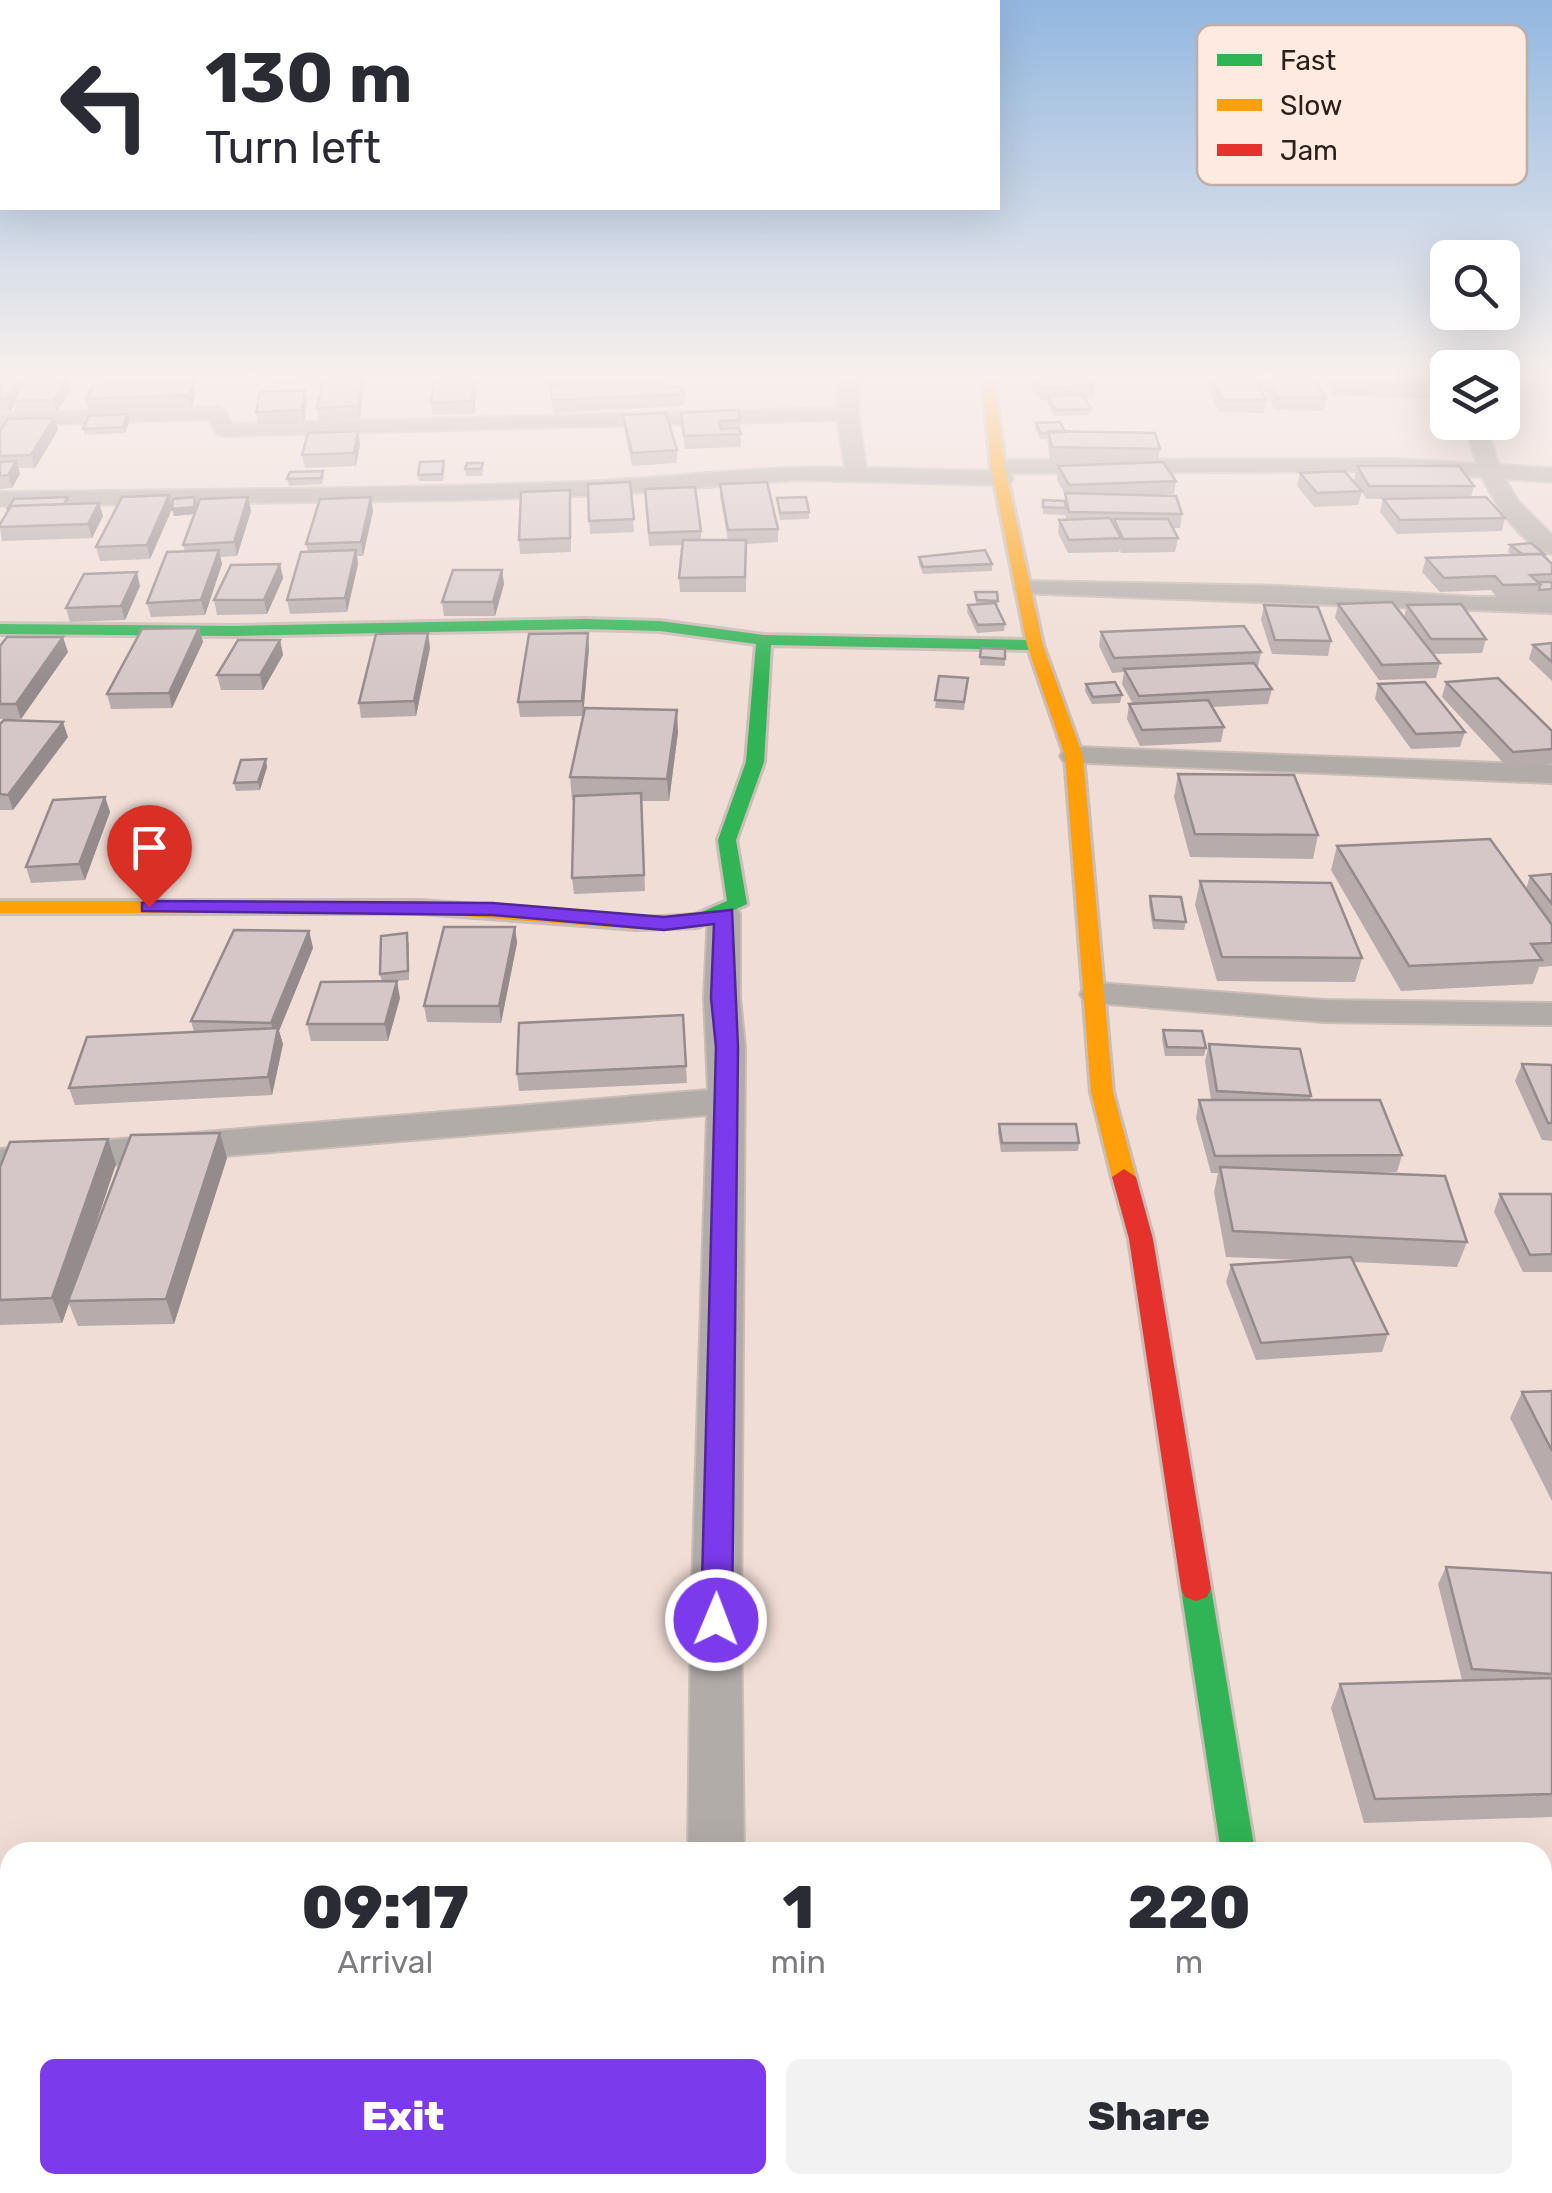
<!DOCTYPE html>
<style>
:root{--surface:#fff;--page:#f2f2f3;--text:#2b2b33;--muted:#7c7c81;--accent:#7c3aed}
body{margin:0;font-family:Rubik,sans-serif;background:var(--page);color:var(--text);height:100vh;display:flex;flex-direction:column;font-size:38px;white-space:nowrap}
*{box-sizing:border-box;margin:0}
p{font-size:32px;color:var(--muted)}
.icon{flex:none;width:55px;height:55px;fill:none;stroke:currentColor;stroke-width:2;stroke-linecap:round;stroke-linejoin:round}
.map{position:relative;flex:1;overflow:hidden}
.details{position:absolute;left:0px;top:1842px;width:1552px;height:352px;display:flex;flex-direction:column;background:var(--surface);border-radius:30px 30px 0 0;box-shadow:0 10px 40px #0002}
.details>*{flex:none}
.hud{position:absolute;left:0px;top:0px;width:1000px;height:210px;box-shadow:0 10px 40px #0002;background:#fff;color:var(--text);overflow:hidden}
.buttons{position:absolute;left:1430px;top:240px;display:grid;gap:20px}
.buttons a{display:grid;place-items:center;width:90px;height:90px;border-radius:15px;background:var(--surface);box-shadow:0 10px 40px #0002;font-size:50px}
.pin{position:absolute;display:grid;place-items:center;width:85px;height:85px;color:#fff;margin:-102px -42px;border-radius:50% 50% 50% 0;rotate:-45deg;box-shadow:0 0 10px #0007}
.pin .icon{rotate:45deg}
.me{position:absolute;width:110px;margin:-55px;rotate:1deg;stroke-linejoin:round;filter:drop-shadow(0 0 8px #0008)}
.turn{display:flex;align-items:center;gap:35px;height:210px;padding:0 40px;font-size:45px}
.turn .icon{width:130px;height:130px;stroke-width:2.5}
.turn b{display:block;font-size:70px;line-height:85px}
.eta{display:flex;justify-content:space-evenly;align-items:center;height:170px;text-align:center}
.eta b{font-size:60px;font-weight:800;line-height:70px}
.action{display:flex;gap:20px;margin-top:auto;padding:20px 40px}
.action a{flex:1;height:115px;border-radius:15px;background:var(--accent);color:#fff;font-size:40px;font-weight:800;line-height:115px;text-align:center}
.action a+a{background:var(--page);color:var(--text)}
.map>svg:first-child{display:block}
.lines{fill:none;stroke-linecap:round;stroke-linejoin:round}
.street-casing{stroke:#cabcb6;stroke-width:4}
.fast-casing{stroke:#cabcb6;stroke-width:6}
.slow-casing{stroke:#cabcb6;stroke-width:6}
.jam-casing{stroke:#cabcb6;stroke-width:6}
.street{fill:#b2aca8;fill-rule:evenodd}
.fast{fill:#30b455;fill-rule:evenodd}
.slow{fill:#ff9f0a;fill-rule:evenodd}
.jam{fill:#e5322d;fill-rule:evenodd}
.wall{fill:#b7abac}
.shaded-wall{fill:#958b8c}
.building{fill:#d5c7c8;stroke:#958b8c;stroke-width:2.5}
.route{fill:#7c3aed;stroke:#51269a;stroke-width:2.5}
.key{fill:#feeae1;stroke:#bfada6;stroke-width:2.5}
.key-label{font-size:28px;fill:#2c201b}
</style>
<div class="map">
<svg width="1552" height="2193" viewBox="0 0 1552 2193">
<rect width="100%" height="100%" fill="#f0ddd6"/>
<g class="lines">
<!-- street casing -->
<g class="street-casing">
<path id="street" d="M839,377H859L858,413L866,468L990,471V462L998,460L1397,459L1477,464L1464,422H1484L1499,465L1552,468V482L1505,479L1518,501L1552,535V554C1521,546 1495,504 1482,477L1397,471L1010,473L1013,478L1010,483L1002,485L796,480L607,495L457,500L0,506V492C193,490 386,489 579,482C667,479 756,465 845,468L838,420L224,436L217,434L209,419L0,426V414L217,407L224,409L232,424L837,408Z
M1026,581L1280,586L1478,597H1552V613L1017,593L1014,588L1017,583Z
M1074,747L1552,765V783L1064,762L1060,756L1064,750Z
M724,904L736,907L740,914V998L745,1047L741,1620L744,1852H688L691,1620L707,1115L0,1175V1149L708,1090L704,998L708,914L712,907Z
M1097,983L1324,1000L1552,1003V1025L1324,1022L1085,1002L1080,994L1085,986Z
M1542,1992H1552V2052H1542Z
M684,2185H748L749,2193H683Z
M1268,2185H1332L1335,2193H1269Z"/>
</g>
<!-- fast casing -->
<g class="fast-casing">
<path id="fast" d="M585,619L660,621L764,635L1035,640L1043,645L1035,650L771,645L764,762L736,840L747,904L698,927L637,929L630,927L627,923L630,919L695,915L727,901L718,840L746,762L756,644L660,631L585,629L234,636L0,634V624L234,626Z
M1196,1575L1207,1579L1211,1588L1255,1852H1221L1181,1588L1185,1579Z"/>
</g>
<!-- slow casing -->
<g class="slow-casing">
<path id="slow" d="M982,377H994L1005,467L1043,645L1083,756L1113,1092L1136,1177L1124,1185L1112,1177L1091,1092L1065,756L1027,645L991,467Z
M0,901H421L637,917L647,923L637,929L421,913H0Z"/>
</g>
<!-- jam casing -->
<g class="jam-casing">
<path id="jam" d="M1124,1169L1136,1177L1153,1239L1211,1588L1207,1597L1196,1601L1185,1597L1181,1588L1129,1239L1112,1177Z"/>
</g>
<!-- street -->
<use href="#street" class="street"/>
<!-- fast -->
<use href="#fast" class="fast"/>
<!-- slow -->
<use href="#slow" class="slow"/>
<!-- jam -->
<use href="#jam" class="jam"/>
</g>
<!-- wall -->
<path class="wall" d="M0,377H67L71,389L57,412L16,414L14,406L10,411L0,412Z
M268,377H320V382L269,384Z
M549,377H602V383L665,388L684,394V406L553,413Z
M1030,377H1088L1095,385L1093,397L1084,398L1091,409L1090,415L1054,416L1046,400H1041L1029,385Z
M1206,377H1254L1266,400L1264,413L1219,412L1205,381Z
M1259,377H1313L1326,398L1323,411L1275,410L1259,382Z
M1326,377H1433L1437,386L1434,399L1332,395Z
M477,382L474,414L432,415L431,403Z
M364,383L360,419L320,421L317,408Z
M305,390L307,402L304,422L258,424L256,412Z
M196,393L191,408L89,412L86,399Z
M681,413L740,420L741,447L685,449Z
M623,415L677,450V463L632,466L624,428Z
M54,418L58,430L35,468H19L20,474L12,488L0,489V427L1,430Z
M130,420L125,433L85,435L83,429Z
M1036,423L1065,432L1160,449L1158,462L1050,460L1047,439H1040L1035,429Z
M358,431L360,444L356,466L305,468L302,455Z
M1058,466L1176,481L1174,494L1143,495L1182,514L1180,528H1173L1178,538L1175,552L1121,553L1120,550L1119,552L1068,553L1058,533L1059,520H1066L1065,513V515L1043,514V500L1065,501V494L1057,480Z
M1357,466L1474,486L1471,497L1505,518L1502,531L1397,534L1380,512L1383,499H1387H1366L1362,491L1358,505L1314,507L1297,486L1300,473L1361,491L1354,479Z
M445,468L443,481H419L418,475Z
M465,469H484L482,476H466Z
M323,471L324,478L322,484L289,486L287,479Z
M630,482L634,532L590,534L588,484Z
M720,484L778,529V542L746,544V592H680L679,578L682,545L649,546L645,489L701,531V540H728L720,497Z
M169,495L172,508L195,497L196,508L248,497L251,511L237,556L220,557L222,564L205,615L151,617L147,603L185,551L183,545L194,514L174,516L172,509L150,559L100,561L96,547Z
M68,497L69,504L99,503L103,516L92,538L2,541L0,527Z
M777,498L809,512V519L780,520Z
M571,504V552L520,554L519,540Z
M373,511L363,556H357L358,564L347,612L290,614L287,600L308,552L306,544Z
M1510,545L1543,555L1552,564V597L1499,600L1491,590L1440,592L1422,572L1426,558L1512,555L1508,552Z
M919,557L992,564V571L923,574L919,564Z
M280,564L283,578L267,614L217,615L214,600Z
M502,570L504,584L495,616H444L442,602Z
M140,586L125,620L70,622L66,608Z
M975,592L998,601L997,608L1005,624L1004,631L977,633L967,612L968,605L976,604Z
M1338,604L1404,617L1407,605L1486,639L1482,653L1433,654L1440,663L1436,678L1379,680L1335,618Z
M1264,605L1331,641L1328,656L1272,654L1261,620Z
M199,628L203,642L172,708L111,709L107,694L137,638L136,636Z
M1101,632L1261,652L1258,667H1256L1272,689L1268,704L1212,707L1224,727L1221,742L1140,746L1127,719L1129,704H1133L1122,684L1124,672L1112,673L1099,646Z
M428,633L430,648L416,716L361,718L359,703Z
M280,640L283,655L263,690H221L217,675Z
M1552,643V681L1529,659L1533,645Z
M0,646L68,652L21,719H0Z
M589,648L583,716L520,717L518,702Z
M981,648L1005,649V666L980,665Z
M939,676L968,678L964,710L935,708Z
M1446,682L1552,731V764L1508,768L1442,697Z
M1086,684L1122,695L1120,703L1092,704L1085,691Z
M1378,684L1465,732L1460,747L1411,749L1375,699Z
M0,724L68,737L13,810H0Z
M678,732L669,801H642L645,891L574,894L572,878L574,800H572L570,777Z
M267,767L260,790L236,791L234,783Z
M1178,774L1318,835L1313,859L1190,857L1174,797Z
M105,797L110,812L85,880L31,883L26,867Z
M1337,846L1526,889L1530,876L1552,874V966L1539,967L1533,984L1401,991L1331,870Z
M1200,881L1362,958L1355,982L1217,981L1195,905Z
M1150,896L1186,922L1184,930L1153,929L1149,904Z
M515,927L517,943L501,1023L427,1022L424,1006Z
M309,931L313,948L279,1031L283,1044L272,1095L75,1105L69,1088L194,1032L191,1021Z
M409,942V980L392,981L400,998L388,1041H311L307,1024L382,981L380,974Z
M683,1015L687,1083L519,1091L517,1074Z
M1163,1030L1206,1048L1204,1056H1165L1162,1039Z
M1209,1044L1311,1096L1310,1100L1402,1155L1397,1172H1355L1467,1242L1457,1267L1354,1262L1388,1334L1382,1352L1256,1360L1226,1282L1231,1265L1303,1260L1226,1257L1214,1192L1218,1173H1211L1196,1118L1199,1100H1211L1205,1061Z
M1522,1064L1552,1065V1141L1542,1140L1515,1081Z
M999,1124L1079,1143L1078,1151L1001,1152L998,1133Z
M220,1133L227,1158L174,1324L78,1326L69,1304L62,1323L0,1325V1156L2,1161L108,1139L116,1164L86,1253Z
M1500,1194H1552V1272H1523L1494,1212Z
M1552,1391V1501L1510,1418L1522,1392Z
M1446,1567L1552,1573V1817L1364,1823L1331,1708L1340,1684L1462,1680L1438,1584Z"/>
<!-- shaded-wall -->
<path class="shaded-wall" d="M21,377H31L32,379L12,401L14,406L10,411L6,399Z
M67,377L71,389L57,412L53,400Z
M362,377H363L364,383L360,419L358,406Z
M475,377H476L477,382L474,414L472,401Z
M194,381L196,393L191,408L188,395Z
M305,390L307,402L304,422L302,410Z
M128,414L130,420L125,433L123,427Z
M54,418L58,430L35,468L31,455Z
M358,431L360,444L356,466L354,453Z
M16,461L20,474L12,488L8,475Z
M169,495L172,509L195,497L197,504L196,514L174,516L172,509L150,559L147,545Z
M248,497L251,511L237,556L234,542Z
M371,497L373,511L363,556L361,542Z
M99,503L103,516L92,538L88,524Z
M219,550L222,564L205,615L201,600Z
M356,550L358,564L347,612L345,598Z
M280,564L283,578L267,614L264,600Z
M502,570L504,584L495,616L493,602Z
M137,572L140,586L125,620L121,606Z
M199,628L203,642L172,708L169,693Z
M428,633L430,648L416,716L414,701Z
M588,633L589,648L583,716L582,701Z
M63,637L68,652L21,719L16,704Z
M280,640L283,655L263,690L260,675Z
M677,710L678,732L669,801L667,779Z
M63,722L68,737L13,810L8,795Z
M266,759L267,767L260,790L258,782Z
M105,797L110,812L85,880L79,864Z
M515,927L517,943L501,1023L499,1006Z
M309,931L313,948L279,1031L283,1044L272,1095L268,1077L276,1040L271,1023Z
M397,981L400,998L388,1041L385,1024Z
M220,1133L227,1158L174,1324L166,1299Z
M108,1139L116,1164L70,1301H68L69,1303L62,1323L52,1298Z"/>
<!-- building -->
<path class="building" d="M0,377H21L6,399H0Z
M67,377L53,400L12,401L27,378Z
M323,377H362L358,406L317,408Z
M435,377H475L472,401L431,403Z
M549,377H602V380L549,382Z
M1034,377H1088L1095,385L1042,388Z
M1211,377H1254L1266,400H1221Z
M1265,377H1313L1326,398H1277Z
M1332,377H1433L1437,386L1334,383Z
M663,380L665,388L681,387L684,394L552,400L550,386Z
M194,381L188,395L86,399L94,385Z
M305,390L302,410L256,412L260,392Z
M1083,395L1091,409L1055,410L1047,396Z
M738,410L740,420L719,421L721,429L739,428L741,434L684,436L681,413Z
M666,413L677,450L632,453L623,415Z
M128,414L123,427L83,429L89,416Z
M54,418L31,455L0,456V431L8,419Z
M1060,422L1065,432L1041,433L1036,423Z
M358,431L354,453L302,455L308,433Z
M1048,431L1155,433L1160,449L1052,447Z
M16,461L8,475L0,476V462Z
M444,461L442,474L418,475L420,462Z
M1163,462L1176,481L1069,485L1058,466Z
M467,463H483L481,469H465Z
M1357,466H1459L1474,486H1369Z
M323,471L321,478L287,479L290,472Z
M1344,471L1362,491L1317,493L1300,473Z
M630,482L634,519L589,521L588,484Z
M767,482L778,529L728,530L720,484Z
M695,487L701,531L649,533L645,489Z
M570,490V538L519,540L521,492Z
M1065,493L1176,496L1182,514L1069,512Z
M169,495L147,545L96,547L122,497Z
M68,497L64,504L11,506L7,510L14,499Z
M195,497L194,507L172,509L173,499Z
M248,497L234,542L183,545L200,499Z
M371,497L361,542L306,544L320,499Z
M806,497L809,512L780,513L777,498Z
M1486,497L1505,518L1400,520L1383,499Z
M1043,500L1065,501L1066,508L1043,507Z
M99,503L88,524L0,527V524L11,506Z
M1110,518L1121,538L1069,540L1059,520Z
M1114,519H1168L1178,538L1123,539Z
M683,540H746L745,577L679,578Z
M1531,543L1544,554H1522L1510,545Z
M219,550L201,600L147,603L167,552Z
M356,550L345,598L287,600L301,552Z
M985,550L992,564L923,567L919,557Z
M1542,554L1552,564V574L1530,575L1540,584L1503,585L1495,576L1444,578L1426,558Z
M280,564L264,600H214L231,565Z
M453,570H502L493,602H442Z
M137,572L121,606L66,608L84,574Z
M1538,582H1552V589L1539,590L1540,584Z
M975,592H997L998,601L977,600Z
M1392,602L1440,663L1382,665L1338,604Z
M995,603L1005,624L978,625L968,605Z
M1461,604L1486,639H1431L1407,605Z
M1264,605L1318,607L1331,641L1275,640Z
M1244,626L1261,652L1114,658L1101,632Z
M199,628L169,693L107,694L142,629Z
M428,633L414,701L359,703L376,634Z
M588,633L582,701L518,702L529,634Z
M7,637H63L16,704H0V646Z
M238,640H280L260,675H217Z
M1552,643V662L1533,645Z
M981,648L1005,649V659L980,657Z
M1254,663L1272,689L1139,696L1124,669Z
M939,676L968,678L964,702L935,700Z
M1498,678L1552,731V749L1513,752L1446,682Z
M1115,682L1122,695L1093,697L1086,684Z
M1425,682L1465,732L1416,734L1378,684Z
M1208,700L1224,727L1142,730L1129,704Z
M585,708L677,710L667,779L570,777Z
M4,720L63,722L8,795L0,794V724Z
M266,759L258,782L234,783L241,760Z
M1178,774L1294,775L1318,835L1195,834Z
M641,793L644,875L572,878L574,796Z
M105,797L79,864L26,867L53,800Z
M1490,839L1552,925V943L1531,944L1542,960L1409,966L1337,846Z
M1552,874V904L1530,876Z
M1200,881L1331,883L1362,958L1222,957Z
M1150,896L1181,897L1186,922L1154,920Z
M444,927H515L499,1006H424Z
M234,930L309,931L271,1023L191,1021Z
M407,933L408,971L380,974L381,936Z
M397,981L385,1024H307L321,982Z
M683,1015L686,1066L517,1074L519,1023Z
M278,1028L268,1077L69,1088L87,1037Z
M1163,1030L1202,1031L1206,1048L1167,1047Z
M1209,1044L1300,1049L1311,1096L1217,1091Z
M1522,1064L1552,1065V1123H1548Z
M1199,1100H1380L1402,1155L1215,1156Z
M999,1124H1076L1079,1143H1002Z
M220,1133L166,1299L68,1301L131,1135Z
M108,1139L52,1298L0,1300V1167L10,1142Z
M1220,1167L1445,1176L1467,1242L1233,1231Z
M1500,1194H1552V1254L1530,1255Z
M1351,1257L1388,1334L1261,1343L1231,1265Z
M1552,1391V1451L1522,1392Z
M1446,1567L1552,1573V1674L1472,1669Z
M1552,1678V1794L1375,1799L1340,1684Z"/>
<!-- sky -->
<linearGradient id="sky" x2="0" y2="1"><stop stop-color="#92b7e0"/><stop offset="0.55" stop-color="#f8f0ed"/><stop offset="1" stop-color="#f8f0ed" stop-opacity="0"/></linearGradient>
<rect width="1552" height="684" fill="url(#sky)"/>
<!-- route -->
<path class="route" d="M149,901L493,903L664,917L732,910L738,1047L732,1620L727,1629L716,1633L706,1629L701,1620L716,1047L711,998L714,924L664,930L493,915L142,911V903Z"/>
<!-- legend -->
<rect x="1197" y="25" width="330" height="160" rx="15" class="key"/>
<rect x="1217" y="54" width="45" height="12" fill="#30b455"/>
<rect x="1217" y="99" width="45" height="12" fill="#ff9f0a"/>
<rect x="1217" y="144" width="45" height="12" fill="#e5322d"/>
<g class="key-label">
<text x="1280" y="70">Fast</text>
<text x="1280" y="115">Slow</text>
<text x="1280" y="160">Jam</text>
</g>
</svg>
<div class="buttons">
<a><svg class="icon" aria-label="search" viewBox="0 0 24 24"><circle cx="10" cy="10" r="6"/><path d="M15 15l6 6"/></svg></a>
<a><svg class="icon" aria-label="layers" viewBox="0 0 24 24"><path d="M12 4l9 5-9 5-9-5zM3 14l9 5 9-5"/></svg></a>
</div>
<div class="pin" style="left:149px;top:907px;background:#d93025"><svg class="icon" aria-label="arrive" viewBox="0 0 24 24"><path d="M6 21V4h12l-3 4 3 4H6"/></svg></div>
<svg class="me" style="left:716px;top:1620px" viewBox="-20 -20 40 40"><circle r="17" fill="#7c3aed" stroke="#fff" stroke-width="3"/><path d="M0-11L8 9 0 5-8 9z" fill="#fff"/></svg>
<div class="hud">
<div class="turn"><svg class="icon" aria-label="left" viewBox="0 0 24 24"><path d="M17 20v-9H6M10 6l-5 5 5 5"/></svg><div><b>130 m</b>Turn left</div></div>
</div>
<section class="details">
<div class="eta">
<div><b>09:17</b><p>Arrival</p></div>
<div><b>1</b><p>min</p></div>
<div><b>220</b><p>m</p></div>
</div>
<div class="action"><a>Exit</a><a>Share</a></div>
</section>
</div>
